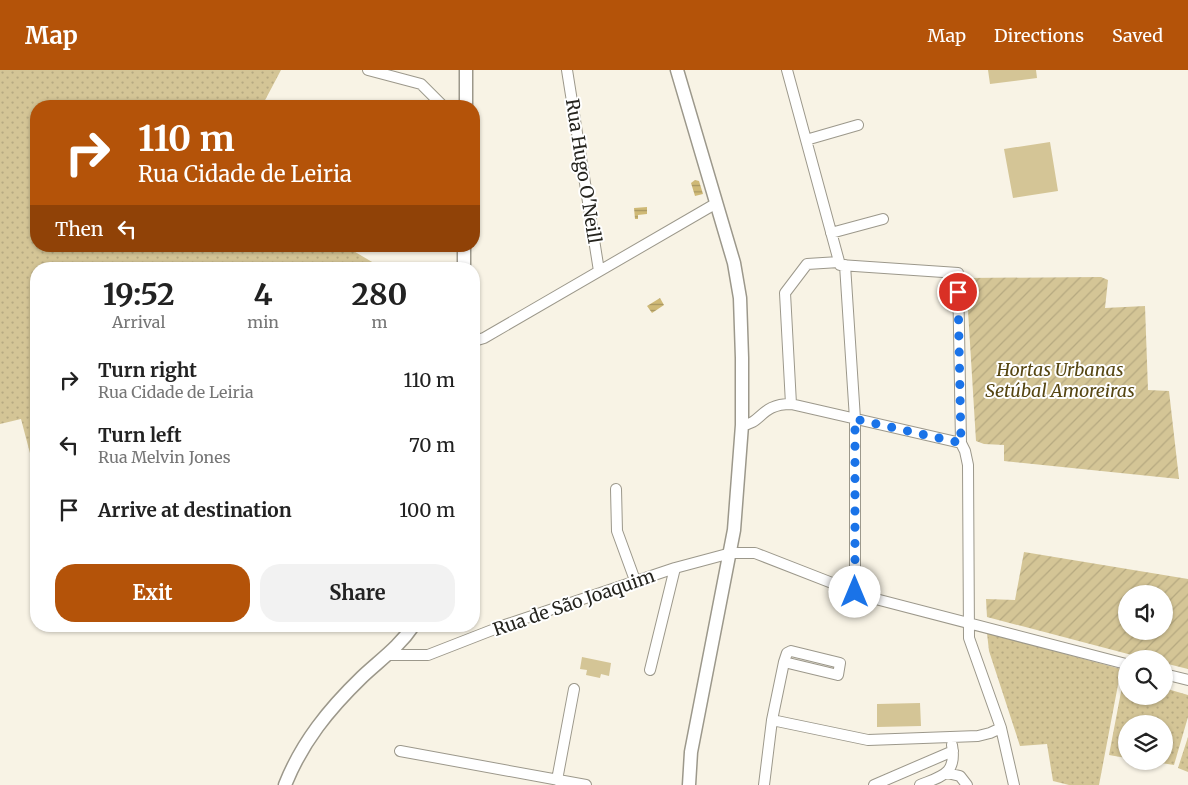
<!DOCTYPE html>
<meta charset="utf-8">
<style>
:root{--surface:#fff;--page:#f2f2f2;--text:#222;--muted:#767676;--accent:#b45309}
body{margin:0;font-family:Merriweather,serif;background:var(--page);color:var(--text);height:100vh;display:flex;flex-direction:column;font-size:19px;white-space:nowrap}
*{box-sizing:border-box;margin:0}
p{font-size:16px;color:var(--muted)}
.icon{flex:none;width:28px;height:28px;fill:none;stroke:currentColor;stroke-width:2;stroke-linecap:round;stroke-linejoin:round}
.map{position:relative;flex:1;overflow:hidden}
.details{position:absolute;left:30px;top:192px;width:450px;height:370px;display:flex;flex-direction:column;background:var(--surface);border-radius:20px;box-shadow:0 1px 4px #0004}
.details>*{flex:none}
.banner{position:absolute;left:30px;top:30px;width:450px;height:152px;border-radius:20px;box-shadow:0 1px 4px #0004;background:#b45309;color:#fff;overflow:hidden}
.tools{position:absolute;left:1118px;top:515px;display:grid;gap:10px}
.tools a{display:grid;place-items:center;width:55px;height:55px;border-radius:50%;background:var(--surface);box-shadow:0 1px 4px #0004;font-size:25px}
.pin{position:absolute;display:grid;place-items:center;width:42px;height:42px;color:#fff;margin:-21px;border:2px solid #fff;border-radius:50%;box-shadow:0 1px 5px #0007}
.me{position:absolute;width:55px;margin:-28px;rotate:0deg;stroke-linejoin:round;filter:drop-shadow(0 0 4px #0008)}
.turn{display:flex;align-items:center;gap:18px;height:105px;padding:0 25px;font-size:22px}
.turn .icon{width:65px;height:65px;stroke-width:2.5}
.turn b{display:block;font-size:35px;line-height:42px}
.then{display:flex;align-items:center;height:48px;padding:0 25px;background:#0003;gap:10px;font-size:19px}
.eta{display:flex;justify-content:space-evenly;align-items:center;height:85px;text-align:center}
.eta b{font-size:30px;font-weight:700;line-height:35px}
.button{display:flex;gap:10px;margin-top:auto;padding:10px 25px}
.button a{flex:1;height:58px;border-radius:20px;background:var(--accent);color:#fff;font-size:20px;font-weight:700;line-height:58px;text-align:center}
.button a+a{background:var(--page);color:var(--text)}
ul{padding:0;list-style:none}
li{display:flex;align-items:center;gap:15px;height:65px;padding:0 25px}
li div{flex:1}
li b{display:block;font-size:19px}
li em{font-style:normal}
header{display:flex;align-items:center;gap:30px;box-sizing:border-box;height:70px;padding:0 25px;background:var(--accent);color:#fff}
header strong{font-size:24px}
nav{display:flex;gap:28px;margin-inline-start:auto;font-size:18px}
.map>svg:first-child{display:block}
.grass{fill:url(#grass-dots)}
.park{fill:#d4c596}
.garden{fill:url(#garden-furrows);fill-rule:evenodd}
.water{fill:url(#water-rules)}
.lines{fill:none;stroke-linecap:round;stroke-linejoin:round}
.minor-casing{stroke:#9c988b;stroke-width:12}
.tertiary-casing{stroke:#9c988b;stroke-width:15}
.minor{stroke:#fff;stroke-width:10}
.tertiary{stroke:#fff;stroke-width:12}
.route{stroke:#1a73e8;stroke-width:9;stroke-dasharray:0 16.2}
.labels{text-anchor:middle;stroke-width:4;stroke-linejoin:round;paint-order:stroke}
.street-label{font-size:18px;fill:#25241e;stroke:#fff}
.park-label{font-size:18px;font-style:italic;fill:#564612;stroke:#fff}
</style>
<header>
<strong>Map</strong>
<nav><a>Map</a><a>Directions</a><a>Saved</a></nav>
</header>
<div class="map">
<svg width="1188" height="715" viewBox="0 0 1188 715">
<defs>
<pattern id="grass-dots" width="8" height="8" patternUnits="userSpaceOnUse" patternTransform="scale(1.25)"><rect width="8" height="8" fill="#d4c596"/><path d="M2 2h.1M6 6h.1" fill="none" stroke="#b6a981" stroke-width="1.8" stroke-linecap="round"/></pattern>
<pattern id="garden-furrows" width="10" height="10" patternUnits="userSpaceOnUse" patternTransform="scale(1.25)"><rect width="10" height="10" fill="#d4c596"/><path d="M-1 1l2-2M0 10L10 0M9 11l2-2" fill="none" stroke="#b6a981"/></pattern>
<pattern id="water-rules" width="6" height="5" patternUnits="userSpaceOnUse" patternTransform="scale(1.25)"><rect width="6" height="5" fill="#cfb976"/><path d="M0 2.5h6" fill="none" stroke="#a89660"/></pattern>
</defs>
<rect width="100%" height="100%" fill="#f8f3e5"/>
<!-- grass -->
<path class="grass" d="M0,0H281L262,36H36V176H345L384,199H36V406L21,349L0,354Z
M987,563L1121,599L1099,715H1069L1053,711L1047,674L1020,676L989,581Z
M1124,606L1126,607V626H1164V618L1188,625V647L1174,695L1148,691H1164V654H1126V688L1109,685Z
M1188,667V702L1178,698Z"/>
<!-- park -->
<path class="park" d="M988,0H1036L1037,8L990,14Z
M1050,72L1058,121L1013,128L1004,79Z
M582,587L611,593L609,606L601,604L600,608L586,605L587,600L580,599Z
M920,633L921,656L877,657V634Z"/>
<!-- garden -->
<path class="garden" d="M1101,207L1108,210L1105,238L1145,236L1148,320L1169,321L1179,409L1004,391V375L984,374L976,371L966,208Z
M1024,482L1188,509V599L1164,593V589H1147L987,547L986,529L1015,530ZM1126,524H1164V561H1126Z"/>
<!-- water -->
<path class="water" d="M695,110L699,111L703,124L695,126L691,113Z
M647,137V144L638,145V149H635L634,138Z
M660,228L664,235L652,243L647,236Z"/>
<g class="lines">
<!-- minor casing -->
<g class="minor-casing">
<path id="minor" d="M368,0L421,14L443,36
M567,0L599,201
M787,0L840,195L958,203L961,373L965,381L968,395L969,568L1001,658L1014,715
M806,70L858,55
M831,163L883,149
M845,195L855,349V521
M474,271L484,268L715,134
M791,334L785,223L807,194L839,192
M742,355C762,354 760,334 791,334L961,373
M616,419L617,461L636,513
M389,585H428L505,555L675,498L731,483H755L868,527L1126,594
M650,600L675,498
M1164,604L1188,610
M772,650L868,670L978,666L990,663L1001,658
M400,681L586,715
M947,703L960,706L967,715
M557,710L574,619
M764,715L772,650L784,592L787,583L791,581L840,593L838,605L784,592
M874,715L953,681
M920,715C942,706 957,704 952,675"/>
</g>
<!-- tertiary casing -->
<g class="tertiary-casing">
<path id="tertiary" d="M677,0L734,193L740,228L742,288V355L734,460L691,682L689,715
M466,36V0
M464,199V176
M285,715C302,672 329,639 362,607C380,590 399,577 413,556"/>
</g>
<!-- minor -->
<use href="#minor" class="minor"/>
<!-- tertiary -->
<use href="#tertiary" class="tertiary"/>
</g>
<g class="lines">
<!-- route -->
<path class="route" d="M855,522V349L961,373L958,222"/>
</g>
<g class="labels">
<!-- street labels -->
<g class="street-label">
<text transform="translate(583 101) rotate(81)" y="6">Rua Hugo O'Neill</text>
<text transform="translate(574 533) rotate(-19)" y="6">Rua de São Joaquim</text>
</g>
<!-- park labels -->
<g class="park-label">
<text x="1060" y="306">Hortas Urbanas<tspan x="1060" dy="21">Setúbal Amoreiras</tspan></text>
</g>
</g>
</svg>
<div class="tools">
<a><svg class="icon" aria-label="sound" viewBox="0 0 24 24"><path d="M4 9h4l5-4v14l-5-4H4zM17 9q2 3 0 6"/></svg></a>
<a><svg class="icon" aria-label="search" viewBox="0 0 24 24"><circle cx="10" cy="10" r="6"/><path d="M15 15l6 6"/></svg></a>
<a><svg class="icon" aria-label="layers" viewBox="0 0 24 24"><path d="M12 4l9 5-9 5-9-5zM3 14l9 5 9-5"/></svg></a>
</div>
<div class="pin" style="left:958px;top:222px;background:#d93025"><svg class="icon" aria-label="arrive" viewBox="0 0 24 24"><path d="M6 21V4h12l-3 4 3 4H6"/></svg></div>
<svg class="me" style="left:855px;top:522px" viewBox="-20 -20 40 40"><circle r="19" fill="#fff"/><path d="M0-13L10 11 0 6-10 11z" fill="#1a73e8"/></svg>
<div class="banner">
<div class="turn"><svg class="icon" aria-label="right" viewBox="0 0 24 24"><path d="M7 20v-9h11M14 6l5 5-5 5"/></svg><div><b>110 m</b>Rua Cidade de Leiria</div></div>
<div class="then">Then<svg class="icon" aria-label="left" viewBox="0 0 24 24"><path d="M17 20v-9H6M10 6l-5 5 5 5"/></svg></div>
</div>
<section class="details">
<div class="eta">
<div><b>19:52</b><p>Arrival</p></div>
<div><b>4</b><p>min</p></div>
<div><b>280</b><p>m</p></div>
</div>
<ul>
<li><svg class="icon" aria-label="right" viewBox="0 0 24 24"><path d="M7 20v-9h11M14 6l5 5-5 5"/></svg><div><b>Turn right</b><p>Rua Cidade de Leiria</p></div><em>110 m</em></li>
<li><svg class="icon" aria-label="left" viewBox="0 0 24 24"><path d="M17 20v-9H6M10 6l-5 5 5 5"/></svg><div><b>Turn left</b><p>Rua Melvin Jones</p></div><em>70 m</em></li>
<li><svg class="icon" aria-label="arrive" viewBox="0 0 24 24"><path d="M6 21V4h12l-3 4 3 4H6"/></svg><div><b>Arrive at destination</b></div><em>100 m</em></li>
</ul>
<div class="button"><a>Exit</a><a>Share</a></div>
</section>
</div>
